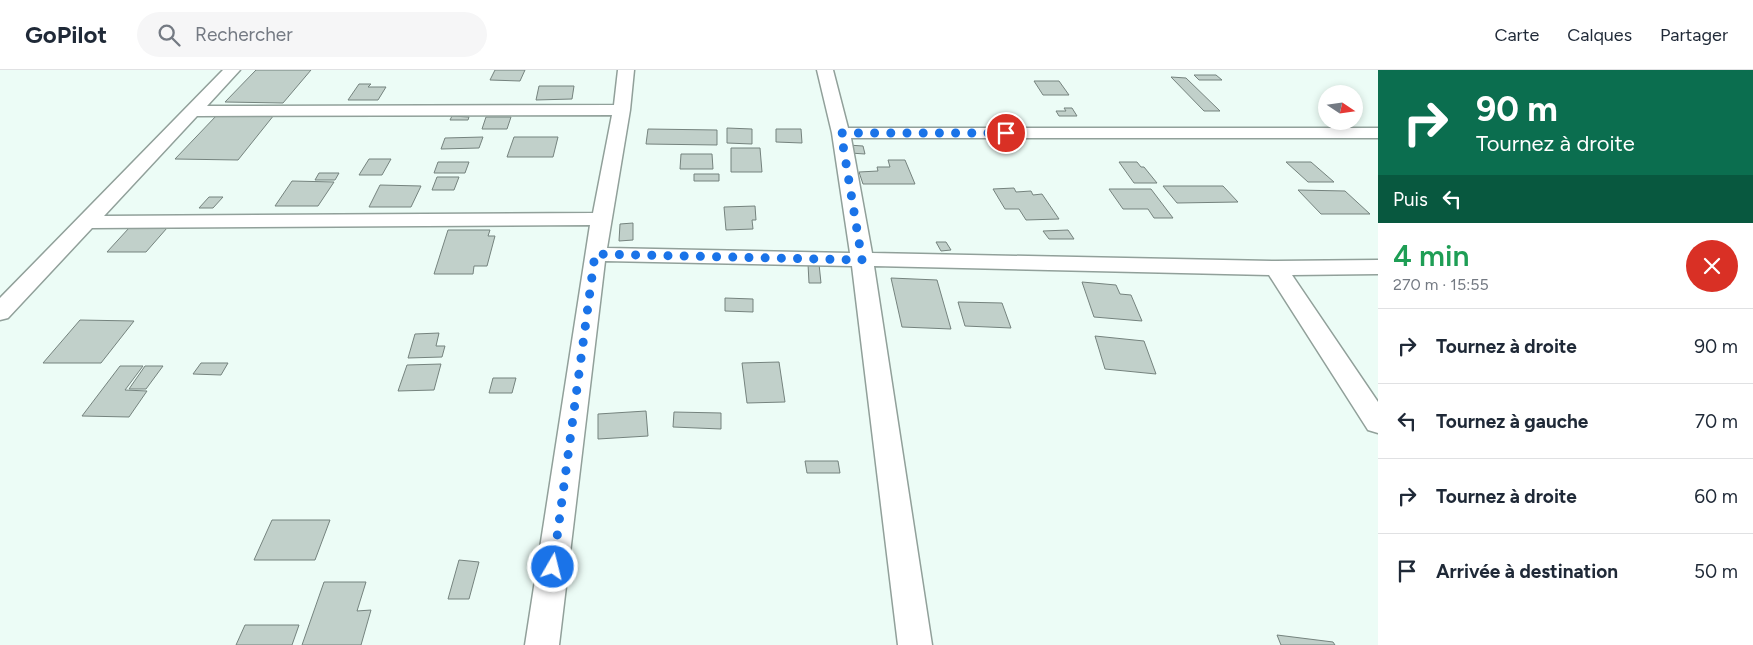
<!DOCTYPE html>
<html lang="fr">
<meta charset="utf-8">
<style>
:root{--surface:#fff;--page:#f6f6f7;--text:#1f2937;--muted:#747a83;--line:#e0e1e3}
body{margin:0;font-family:Figtree,sans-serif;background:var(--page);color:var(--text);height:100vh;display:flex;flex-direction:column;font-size:19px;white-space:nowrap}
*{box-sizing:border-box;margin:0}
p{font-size:16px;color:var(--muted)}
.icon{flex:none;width:28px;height:28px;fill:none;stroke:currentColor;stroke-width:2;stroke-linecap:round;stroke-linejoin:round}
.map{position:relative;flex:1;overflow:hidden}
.sheet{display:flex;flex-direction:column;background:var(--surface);width:375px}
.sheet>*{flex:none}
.banner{background:#0b6e4f;color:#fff;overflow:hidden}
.needle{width:32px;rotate:103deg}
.fabs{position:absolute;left:1318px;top:15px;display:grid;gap:10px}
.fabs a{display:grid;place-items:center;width:45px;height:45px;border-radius:50%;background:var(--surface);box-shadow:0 2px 8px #0003;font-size:25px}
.pin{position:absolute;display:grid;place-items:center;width:42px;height:42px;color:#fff;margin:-21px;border:2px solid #fff;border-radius:50%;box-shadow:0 1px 5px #0007}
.me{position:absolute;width:55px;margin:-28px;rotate:8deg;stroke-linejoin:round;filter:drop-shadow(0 0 4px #0008)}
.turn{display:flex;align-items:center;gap:18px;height:105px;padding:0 15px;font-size:22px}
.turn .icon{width:65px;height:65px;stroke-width:2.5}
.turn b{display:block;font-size:35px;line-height:42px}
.then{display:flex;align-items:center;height:48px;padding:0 15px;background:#0003;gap:10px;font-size:19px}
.round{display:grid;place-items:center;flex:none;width:52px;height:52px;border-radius:26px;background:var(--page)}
.headline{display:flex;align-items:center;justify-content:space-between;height:85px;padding:0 15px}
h1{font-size:30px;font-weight:600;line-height:38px;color:#1e9e55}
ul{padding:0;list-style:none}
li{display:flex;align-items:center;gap:15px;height:75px;padding:0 15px;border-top:1px solid var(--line)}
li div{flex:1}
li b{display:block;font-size:19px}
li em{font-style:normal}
header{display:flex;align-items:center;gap:30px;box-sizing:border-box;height:70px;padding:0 25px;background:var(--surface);border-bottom:1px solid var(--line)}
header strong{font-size:24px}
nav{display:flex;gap:28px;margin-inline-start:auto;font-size:18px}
.search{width:350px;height:45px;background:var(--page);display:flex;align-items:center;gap:12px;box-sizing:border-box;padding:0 18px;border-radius:28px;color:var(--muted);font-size:19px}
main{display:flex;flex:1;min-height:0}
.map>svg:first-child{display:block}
.building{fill:#c1d0ca;stroke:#75837e}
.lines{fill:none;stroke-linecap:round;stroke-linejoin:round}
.minor-casing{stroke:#91a09a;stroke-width:3}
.minor{fill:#fff;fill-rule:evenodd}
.route{stroke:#1a73e8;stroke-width:9;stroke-dasharray:0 16.2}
</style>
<header>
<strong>GoPilot</strong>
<div class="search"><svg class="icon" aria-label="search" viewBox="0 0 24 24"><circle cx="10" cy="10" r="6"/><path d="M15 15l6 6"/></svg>Rechercher</div>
<nav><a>Carte</a><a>Calques</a><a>Partager</a></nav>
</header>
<main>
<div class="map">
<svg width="1378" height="575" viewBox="0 0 1378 575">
<rect width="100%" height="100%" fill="#ecfcf6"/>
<!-- building -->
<path class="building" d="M256,0H311L283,33L225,32Z
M495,0H525L520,11L490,10Z
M1194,5H1216L1222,10H1199Z
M1171,7L1186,8L1220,41H1204Z
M1034,11H1059L1069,25H1043Z
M359,14H371L368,17H386L378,30H348Z
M539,16H574L572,29L536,30Z
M1064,38H1072L1077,46H1059L1056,41H1066Z
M217,45H274L238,90L175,89Z
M452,46L469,47L468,50H450Z
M486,47H511L507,59H482Z
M727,58L752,59V74L727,73Z
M648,59L717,60V75L646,74Z
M776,59H801L802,73L776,72Z
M483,67L479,78L441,79L445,68Z
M514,67H558L553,87H507Z
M1002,71H1014L1017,78L1004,77Z
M848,75L863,76L865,84L850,83Z
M731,78H760L762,102H731Z
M681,84H712L713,99H680Z
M369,89H391L382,105H359Z
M888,90H905L915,114H863L859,102L878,101L877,97H890Z
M438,92H469L465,103H434Z
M1119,92H1137L1141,97H1144L1157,113H1134Z
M1286,92H1311L1334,112H1308Z
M319,103H339L335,110H315Z
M694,104H719V111H694Z
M437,107H459L454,120H432Z
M292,111L334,112L318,136H275Z
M380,115L421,116L411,137H369Z
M1163,116H1223L1238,132L1177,133Z
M1014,118L1016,122L1031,121L1033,125L1042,124L1059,149L1026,150L1019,139H1005L993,119Z
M1109,119H1151L1173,148H1154L1148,139H1123Z
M1298,120L1345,121L1370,144H1321Z
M209,127H223L213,138H199Z
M755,136L756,150H752L753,159L726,160L724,137Z
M633,153V170L619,171L620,154Z
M129,158H167L146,182H107Z
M448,160H490L488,166H495L487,196H474L473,204H434Z
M1068,160L1074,169H1049L1043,161Z
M936,172H946L951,180L941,181Z
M808,194H819L821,213H809Z
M891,208L937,210L951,259L902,257Z
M1082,212L1116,215L1120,224L1131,225L1142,251L1094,247Z
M725,228L753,229V242L725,241Z
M958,232L1002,233L1011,258L965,256Z
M80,250L134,251L101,293H43Z
M439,263L436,276H445L442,287L408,288L415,264Z
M1095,266L1144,271L1156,304L1105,299Z
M779,292L785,332L747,333L742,293Z
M201,293H228L221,305L193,304Z
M441,294L434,320L398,321L407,295Z
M120,296H143L125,320L147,321L129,347L82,346Z
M145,296H163L146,319H129Z
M493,308H516L512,323H489Z
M646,341L648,366L598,369V344Z
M674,342L721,343V359L673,357Z
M805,391H838L840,403H807Z
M272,450H330L315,490H254Z
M459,490L479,492L469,529H448Z
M324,512H366L357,541L371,540L361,575H302Z
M245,555H299L292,575H236Z
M1277,565L1333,572L1335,575H1281Z"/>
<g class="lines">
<!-- minor casing -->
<g class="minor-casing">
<path id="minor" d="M223,0H240L207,36L614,35L618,0H634L630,40L607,178L850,183L832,63L817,0H833L848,58H1378V68H851L872,183L1276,191L1378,190V204L1292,205L1378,332V363L1368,360L1269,205L874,196L932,575H898L852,196L605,191L559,575H525L590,155L92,158L8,248L0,250V228ZM612,45L593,143L104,146L197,46Z"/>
</g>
<!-- minor -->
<use href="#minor" class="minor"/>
</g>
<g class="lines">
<!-- route -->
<path class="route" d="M553,497L595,184L862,190L841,63H1006"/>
</g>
</svg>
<div class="fabs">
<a><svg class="needle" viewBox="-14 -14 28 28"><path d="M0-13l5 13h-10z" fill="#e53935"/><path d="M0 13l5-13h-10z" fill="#747a83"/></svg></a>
</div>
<div class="pin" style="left:1006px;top:63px;background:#d93025"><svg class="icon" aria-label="arrive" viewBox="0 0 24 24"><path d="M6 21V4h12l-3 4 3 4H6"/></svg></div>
<svg class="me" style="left:553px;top:497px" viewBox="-20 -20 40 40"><circle r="17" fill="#1a73e8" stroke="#fff" stroke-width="3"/><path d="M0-11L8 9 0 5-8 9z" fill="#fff"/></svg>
</div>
<section class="sheet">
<div class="banner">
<div class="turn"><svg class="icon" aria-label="right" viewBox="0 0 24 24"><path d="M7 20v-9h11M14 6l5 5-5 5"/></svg><div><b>90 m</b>Tournez à droite</div></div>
<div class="then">Puis<svg class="icon" aria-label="left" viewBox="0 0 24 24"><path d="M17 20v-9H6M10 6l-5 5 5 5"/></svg></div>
</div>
<div class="headline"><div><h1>4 min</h1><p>270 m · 15:55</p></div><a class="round" style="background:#d93025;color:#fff"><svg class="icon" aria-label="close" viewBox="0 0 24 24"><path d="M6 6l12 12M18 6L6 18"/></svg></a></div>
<ul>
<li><svg class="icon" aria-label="right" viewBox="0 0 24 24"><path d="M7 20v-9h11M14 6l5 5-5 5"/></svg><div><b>Tournez à droite</b></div><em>90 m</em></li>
<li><svg class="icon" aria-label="left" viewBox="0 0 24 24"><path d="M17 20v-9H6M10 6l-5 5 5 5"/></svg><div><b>Tournez à gauche</b></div><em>70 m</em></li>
<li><svg class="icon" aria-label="right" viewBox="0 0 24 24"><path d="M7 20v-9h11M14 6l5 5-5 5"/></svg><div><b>Tournez à droite</b></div><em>60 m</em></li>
<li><svg class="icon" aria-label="arrive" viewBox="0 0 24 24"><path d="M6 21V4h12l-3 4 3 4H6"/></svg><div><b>Arrivée à destination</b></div><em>50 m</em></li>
</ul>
</section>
</main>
